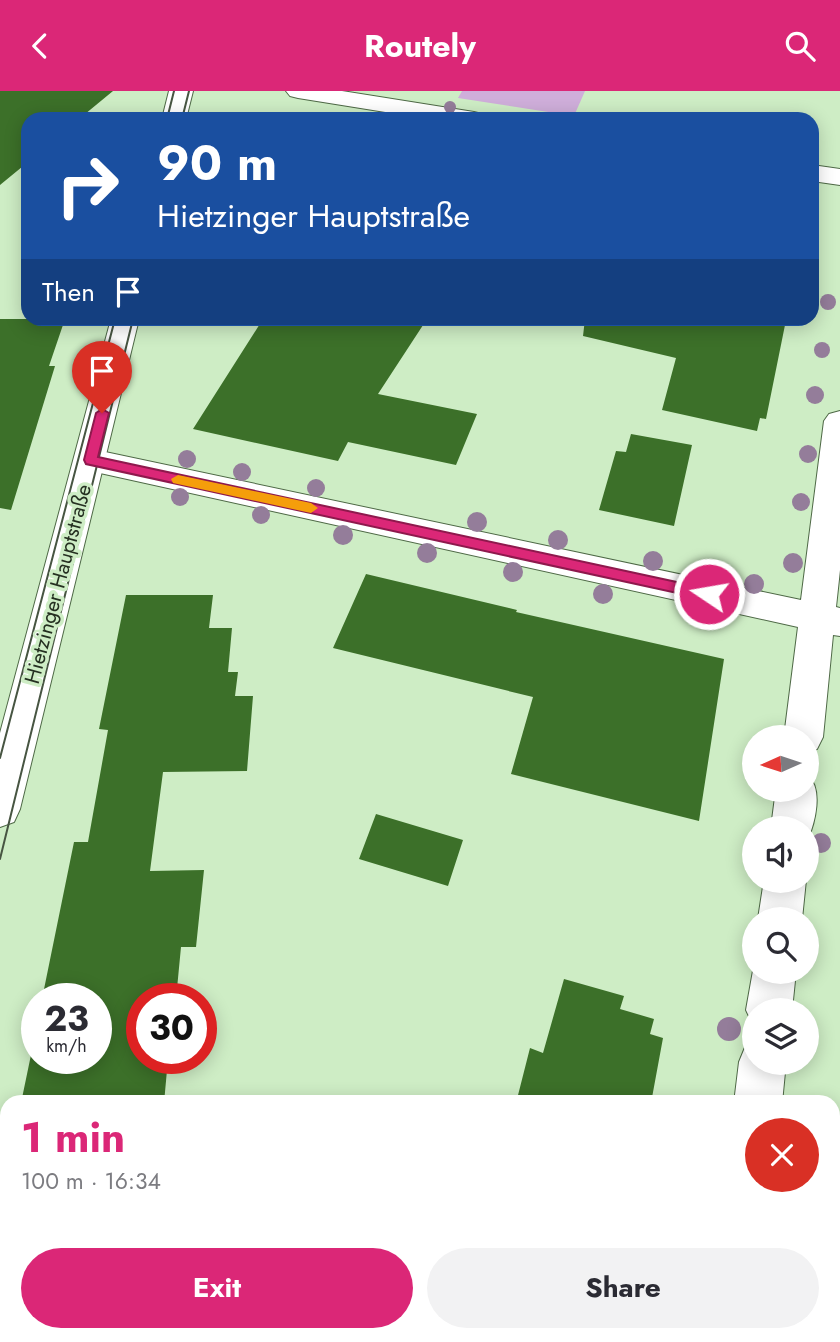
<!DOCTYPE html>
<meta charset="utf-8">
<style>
:root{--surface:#fff;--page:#f2f2f3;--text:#2b2b33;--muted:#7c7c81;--accent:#db2777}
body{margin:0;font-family:Jost,sans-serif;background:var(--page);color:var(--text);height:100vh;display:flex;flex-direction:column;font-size:26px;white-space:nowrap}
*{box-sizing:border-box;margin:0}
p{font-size:23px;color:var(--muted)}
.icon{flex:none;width:38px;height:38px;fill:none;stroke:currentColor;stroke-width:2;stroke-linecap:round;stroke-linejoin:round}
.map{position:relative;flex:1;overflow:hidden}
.sheet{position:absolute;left:0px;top:1004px;width:840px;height:247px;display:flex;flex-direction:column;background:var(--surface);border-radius:21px 21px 0 0;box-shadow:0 4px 18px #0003}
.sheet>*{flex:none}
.guide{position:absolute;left:21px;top:21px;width:798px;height:214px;border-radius:21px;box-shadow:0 4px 18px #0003;background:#1a4fa0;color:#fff;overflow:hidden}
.needle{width:46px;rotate:267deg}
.controls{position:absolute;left:742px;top:634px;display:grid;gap:14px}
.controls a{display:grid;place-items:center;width:77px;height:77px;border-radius:50%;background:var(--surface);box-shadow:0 4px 18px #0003;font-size:35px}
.speed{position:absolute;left:21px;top:892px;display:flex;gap:14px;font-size:35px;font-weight:700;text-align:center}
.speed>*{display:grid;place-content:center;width:91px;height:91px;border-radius:50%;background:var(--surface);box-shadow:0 4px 18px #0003;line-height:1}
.speed small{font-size:18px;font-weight:400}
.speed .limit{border:10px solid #d22;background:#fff;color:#111}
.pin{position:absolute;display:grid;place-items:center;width:60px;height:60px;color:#fff;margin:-72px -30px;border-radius:50% 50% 50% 0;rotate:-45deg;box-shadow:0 0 7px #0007}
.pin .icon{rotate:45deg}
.me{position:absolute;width:77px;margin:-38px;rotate:282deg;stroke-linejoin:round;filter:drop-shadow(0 0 5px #0008)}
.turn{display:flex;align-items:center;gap:24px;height:147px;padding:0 21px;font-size:32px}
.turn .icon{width:91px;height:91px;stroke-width:2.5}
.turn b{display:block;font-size:49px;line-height:60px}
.then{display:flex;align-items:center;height:66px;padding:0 21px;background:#0003;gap:14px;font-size:26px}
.round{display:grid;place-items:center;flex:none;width:74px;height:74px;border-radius:37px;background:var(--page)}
.headline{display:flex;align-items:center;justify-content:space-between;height:119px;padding:0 21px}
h1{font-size:42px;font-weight:700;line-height:52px;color:var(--accent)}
.action{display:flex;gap:14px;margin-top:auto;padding:14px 21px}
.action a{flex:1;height:80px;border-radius:42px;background:var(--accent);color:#fff;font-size:28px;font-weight:700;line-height:80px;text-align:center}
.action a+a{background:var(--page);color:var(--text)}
header{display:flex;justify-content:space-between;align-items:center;height:91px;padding:0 21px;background:var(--accent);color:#fff;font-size:32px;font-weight:700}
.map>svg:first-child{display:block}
.green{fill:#cfaeda}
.building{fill:#3c7029}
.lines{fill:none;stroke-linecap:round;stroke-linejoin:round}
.street-casing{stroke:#4e6946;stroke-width:2}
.secondary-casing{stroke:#4e6946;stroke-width:2}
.street{fill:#fff;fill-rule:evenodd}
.secondary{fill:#fff;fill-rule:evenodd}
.tram{stroke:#475542;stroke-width:2}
.tree{fill:#947d9a}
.route{fill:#db2777;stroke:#8e194d;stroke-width:2}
.slow{fill:#f59e0b}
.labels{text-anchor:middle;stroke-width:7;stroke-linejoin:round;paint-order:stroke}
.street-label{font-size:21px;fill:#253021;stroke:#ceedc5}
</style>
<header><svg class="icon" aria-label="back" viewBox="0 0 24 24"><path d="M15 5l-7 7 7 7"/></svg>Routely<svg class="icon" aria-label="search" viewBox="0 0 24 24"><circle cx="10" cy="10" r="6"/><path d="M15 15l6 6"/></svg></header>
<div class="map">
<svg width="840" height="1251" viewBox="0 0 840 1251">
<rect width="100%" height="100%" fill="#ceedc5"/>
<!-- green -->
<path class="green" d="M462,0H585L574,25L458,7Z"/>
<!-- building -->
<path class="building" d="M0,0H113L79,28H28V71L0,94Z
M0,228H65L49,275H55L11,419L0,417Z
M263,228H427L378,303L477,323L456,374L348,351L338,370L193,338Z
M585,228H750L785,234L766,328L760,327L757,340L662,319L676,267L583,245Z
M631,343L692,354L674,435L599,419L616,360L626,361Z
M366,483L517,519L516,521L724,568L699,730L511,683L533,606L333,557Z
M126,504H213L209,537H232L228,581H238L235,605H253L247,680L163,681L150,780L204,779L196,856H181L176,908H142V968H168L164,1012H21L37,935V968H96V908H42L74,751H88L108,639L99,638Z
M376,723L463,749L448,795L359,768Z
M564,888L624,905L620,918L654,928L650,943L663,947L651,1012H516L530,957L543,962Z"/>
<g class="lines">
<!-- street casing -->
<g class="street-casing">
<path id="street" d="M286,0H342L474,21L482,23L486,28H429L298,7L290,5Z
M812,74L840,78V94L812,90Z
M840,320V479L836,516L840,517V545L833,544L823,646L817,658L807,661V646H784L798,536L91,380L80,377L75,369L80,361L91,358L801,509L824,330L829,323Z
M807,684C824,697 815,733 807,750V737H771L776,698H807Z
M764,789H806L802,828H758Z
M754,874V880H796L792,919H754V936L746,919Z
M754,951V971H786L782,1012H734L739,971L746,954Z
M703,1244H757L756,1251H702Z"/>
</g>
<!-- secondary casing -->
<g class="secondary-casing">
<path id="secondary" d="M169,0H193L186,28H162Z
M111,228H139L20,718L14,731L0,736V642Z"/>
</g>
<!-- street -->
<use href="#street" class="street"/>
<!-- secondary -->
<use href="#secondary" class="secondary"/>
<!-- tram -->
<path class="tram" d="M167,28L174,0
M182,28L189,0
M0,667L115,228
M0,768L133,228"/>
</g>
<!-- trees -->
<g class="tree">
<circle cx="450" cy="16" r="6"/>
<circle cx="828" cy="211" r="8"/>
<circle cx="822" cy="259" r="8"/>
<circle cx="815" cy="304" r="9"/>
<circle cx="808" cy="363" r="9"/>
<circle cx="187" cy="368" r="9"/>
<circle cx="242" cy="381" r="9"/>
<circle cx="316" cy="397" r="9"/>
<circle cx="180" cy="406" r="9"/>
<circle cx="801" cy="411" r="9"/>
<circle cx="261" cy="424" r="9"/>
<circle cx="477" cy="431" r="10"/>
<circle cx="343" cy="444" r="10"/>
<circle cx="558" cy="449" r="10"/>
<circle cx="427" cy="462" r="10"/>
<circle cx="653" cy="470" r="10"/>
<circle cx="793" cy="472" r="10"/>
<circle cx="513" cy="481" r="10"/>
<circle cx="754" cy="493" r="10"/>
<circle cx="603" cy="503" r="10"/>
<circle cx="696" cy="522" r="10"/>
<circle cx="821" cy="752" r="10"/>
<circle cx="729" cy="938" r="12"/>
</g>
<!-- route -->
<path class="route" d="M102,318L109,322L98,366L709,498L717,503L709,509L86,373L84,369L96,322Z"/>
<!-- slow -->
<path class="slow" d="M178,384L311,412L318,417L311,422L173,392L171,388Z"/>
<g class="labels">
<!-- street labels -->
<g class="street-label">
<text transform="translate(58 493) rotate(-75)" y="7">Hietzinger Hauptstraße</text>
</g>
</g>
</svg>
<div class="controls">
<a><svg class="needle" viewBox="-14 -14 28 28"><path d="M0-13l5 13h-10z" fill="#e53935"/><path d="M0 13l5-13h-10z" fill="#7c7c81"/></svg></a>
<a><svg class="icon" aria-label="sound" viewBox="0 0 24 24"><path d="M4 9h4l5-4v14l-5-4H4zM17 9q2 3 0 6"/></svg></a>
<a><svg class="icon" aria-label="search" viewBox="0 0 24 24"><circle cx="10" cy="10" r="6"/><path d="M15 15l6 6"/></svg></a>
<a><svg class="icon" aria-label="layers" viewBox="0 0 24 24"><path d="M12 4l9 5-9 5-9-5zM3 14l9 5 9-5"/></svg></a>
</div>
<div class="speed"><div>23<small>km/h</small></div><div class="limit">30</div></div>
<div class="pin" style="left:102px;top:322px;background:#d93025"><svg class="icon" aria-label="arrive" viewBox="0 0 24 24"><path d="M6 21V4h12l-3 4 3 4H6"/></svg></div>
<svg class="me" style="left:709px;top:503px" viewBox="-20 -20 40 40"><circle r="17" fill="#db2777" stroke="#fff" stroke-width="3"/><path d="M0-11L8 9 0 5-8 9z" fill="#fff"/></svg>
<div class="guide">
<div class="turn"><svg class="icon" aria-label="right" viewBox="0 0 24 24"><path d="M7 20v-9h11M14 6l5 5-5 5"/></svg><div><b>90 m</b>Hietzinger Hauptstraße</div></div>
<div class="then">Then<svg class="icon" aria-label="arrive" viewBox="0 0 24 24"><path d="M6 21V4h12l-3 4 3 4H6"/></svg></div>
</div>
<section class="sheet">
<div class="headline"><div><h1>1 min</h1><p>100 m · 16:34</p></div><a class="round" style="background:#d93025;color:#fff"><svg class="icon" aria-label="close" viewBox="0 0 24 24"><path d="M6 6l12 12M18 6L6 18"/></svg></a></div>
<div class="action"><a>Exit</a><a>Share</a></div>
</section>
</div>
